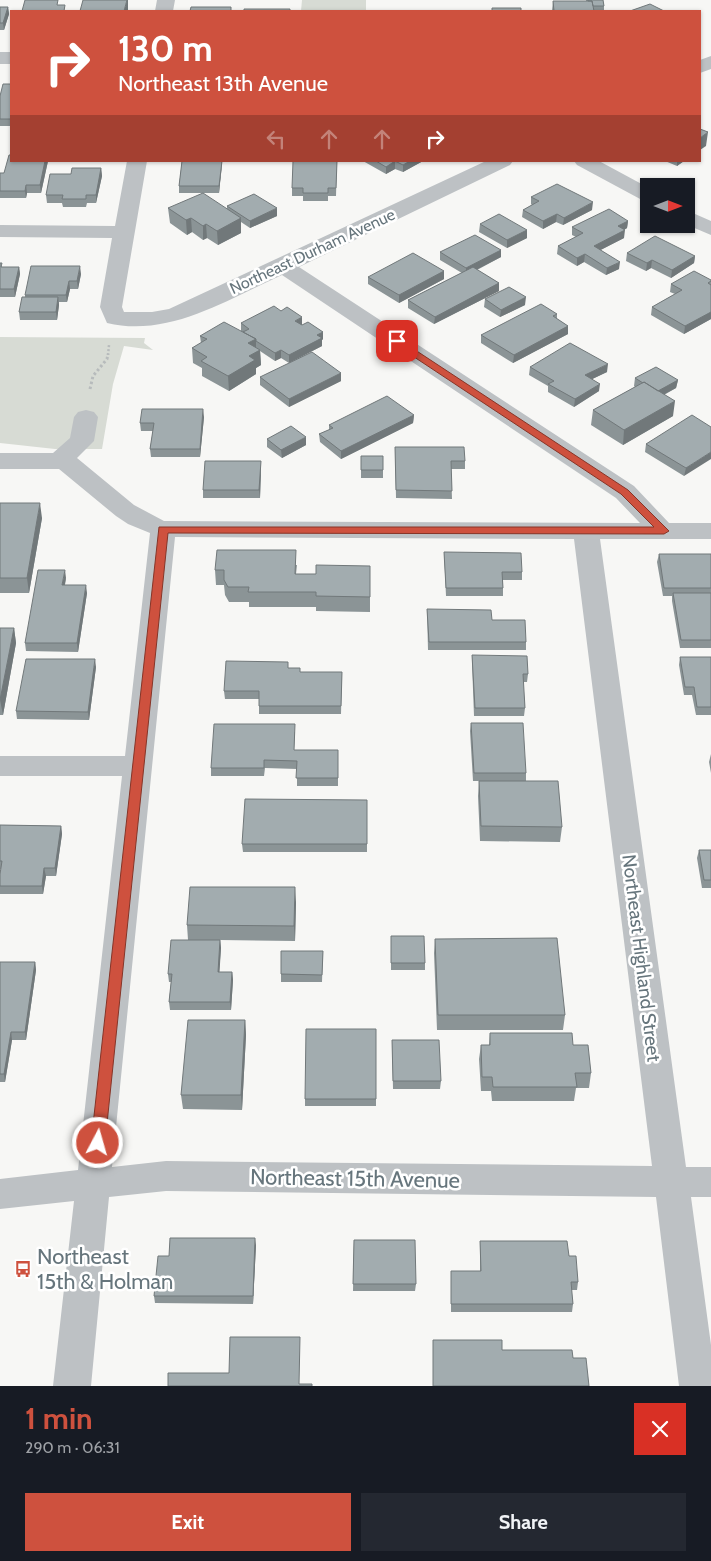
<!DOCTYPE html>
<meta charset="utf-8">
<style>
:root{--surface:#171b24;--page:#242831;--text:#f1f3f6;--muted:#9ea1a6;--accent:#ce513e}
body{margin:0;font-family:Cabin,sans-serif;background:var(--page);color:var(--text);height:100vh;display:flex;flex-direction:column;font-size:19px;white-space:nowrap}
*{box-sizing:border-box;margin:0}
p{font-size:16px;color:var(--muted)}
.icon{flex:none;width:28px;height:28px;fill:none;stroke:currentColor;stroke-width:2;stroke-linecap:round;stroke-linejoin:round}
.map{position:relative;height:1386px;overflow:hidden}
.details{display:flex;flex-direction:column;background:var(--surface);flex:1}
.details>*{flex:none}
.hud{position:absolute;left:10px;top:10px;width:691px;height:152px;border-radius:0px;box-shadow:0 1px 4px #0004;background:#ce513e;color:#fff;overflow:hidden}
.needle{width:32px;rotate:90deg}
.controls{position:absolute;left:640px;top:178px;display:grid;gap:10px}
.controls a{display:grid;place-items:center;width:55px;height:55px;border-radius:0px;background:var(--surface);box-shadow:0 1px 4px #0004;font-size:25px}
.pin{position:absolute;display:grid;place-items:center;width:42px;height:42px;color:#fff;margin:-21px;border-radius:10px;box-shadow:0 2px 8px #0006}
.me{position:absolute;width:55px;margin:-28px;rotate:6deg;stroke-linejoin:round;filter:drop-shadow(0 0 4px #0008)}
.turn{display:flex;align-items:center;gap:18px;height:105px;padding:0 25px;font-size:22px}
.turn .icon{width:65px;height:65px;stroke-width:2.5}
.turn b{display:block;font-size:35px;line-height:42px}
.lanes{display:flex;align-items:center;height:48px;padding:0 25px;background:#0003;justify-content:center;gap:25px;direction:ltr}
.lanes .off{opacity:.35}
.round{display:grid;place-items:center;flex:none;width:52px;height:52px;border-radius:0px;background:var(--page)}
.head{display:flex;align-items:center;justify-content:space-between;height:85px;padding:0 25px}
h1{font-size:30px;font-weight:800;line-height:38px;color:var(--accent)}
.button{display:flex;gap:10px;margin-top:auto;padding:10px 25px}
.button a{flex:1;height:58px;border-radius:0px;background:var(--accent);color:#fff;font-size:20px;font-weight:800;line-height:58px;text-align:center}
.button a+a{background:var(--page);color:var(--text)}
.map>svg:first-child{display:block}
.green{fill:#d7dbd4}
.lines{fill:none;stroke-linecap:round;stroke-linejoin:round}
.path-far1{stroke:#b7bbbc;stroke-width:2.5;stroke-dasharray:2 2;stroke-linecap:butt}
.path{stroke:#b7bbbc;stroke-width:3;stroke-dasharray:2.5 2.5;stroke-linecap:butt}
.minor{fill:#bdc1c4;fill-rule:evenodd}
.wall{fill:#8b9496}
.shaded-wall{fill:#71787a}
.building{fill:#a2acaf;stroke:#71787a}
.route{fill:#ce513e;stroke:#863528}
.labels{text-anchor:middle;stroke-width:5;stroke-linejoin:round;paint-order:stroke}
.far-street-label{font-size:16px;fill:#66757c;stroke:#fff}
.street-label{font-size:19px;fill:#66757c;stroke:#fff}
.near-street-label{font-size:22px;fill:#66757c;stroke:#fff}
.near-poi-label{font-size:22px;fill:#66757c;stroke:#fff;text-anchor:start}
</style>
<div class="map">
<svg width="711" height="1386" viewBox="0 0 711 1386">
<rect width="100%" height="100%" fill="#f7f7f5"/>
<!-- green -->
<path class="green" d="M302,0H366V11H301Z
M0,337L145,338L144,343L153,350L124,346L113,384L102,449H55L0,443Z"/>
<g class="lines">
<!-- path-far1 -->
<path class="path-far1" d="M108,355L109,345"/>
<!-- path -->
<path class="path" d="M90,389L93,376L107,359L108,354"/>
<!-- minor -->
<path class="minor" d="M157,0H175L173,11H155Z
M0,52H11V64H0Z
M711,56V69L700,73V60Z
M127,161H147L122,307L124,312H152L169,309L486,161H513L510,165L299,267L634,486L669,523H711V539H600L686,1167H711V1197H691L711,1345V1386H679L656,1197L166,1191L109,1197L91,1386H53L74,1201L0,1209V1179L78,1170L122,776H0V756H125L150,533L128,524L116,516L59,469H0V453H53L70,438L74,417L78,412L86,410L94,412L98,417L94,441L77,458L134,505L164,521L640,523L616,498L282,275C228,299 169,338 107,323L100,307L112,238L0,237V225L115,226ZM175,537L574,539L652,1166L166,1161L112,1167Z
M574,161H599L649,188V202L642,200L577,165Z
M686,210L711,221V235L685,224Z"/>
</g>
<!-- wall -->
<path class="wall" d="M586,0H603L604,6V11H552L553,1H586Z
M0,7H8L9,14L4,30H0Z
M11,84V126H0V96Z
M48,161L41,193H27L26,198H0V173H4Z
M182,161H222L219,193H179V186Z
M337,161L336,196H328V201H303V196H292V188Z
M363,161H423L403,172L395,169L386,174Z
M665,161H684L677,166Z
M101,168L102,176L96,203H87L86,207H63L62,203H47L46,195L71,174Z
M531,197L592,210L563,225L556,222L543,229L522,217L523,210L532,205L531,204Z
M227,206L277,216L250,228L241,222V233L218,245L207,238L203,240L192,232L187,235L170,223L168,208L227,209Z
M628,221L627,228L624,230V238L600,250L619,269L606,275L584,262L577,266L557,254L558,246L576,237L572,235V227Z
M480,224L527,230V238L507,248L479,232Z
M501,250V257L477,270L499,283V291L434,324L408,308V300L462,273L440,260V252Z
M627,253L695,256L694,263L671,278L651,268L646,271L626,261Z
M0,263L2,267H19L20,274L15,297H0Z
M444,271V279L399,303L368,284V277Z
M81,274L78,289H70L67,302H59V305L57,320H20L19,312L25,297V295Z
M711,280V319L684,334L651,315L652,307L675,294L670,292L671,284Z
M485,299L525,305L500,317L484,307Z
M557,314V319L568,326V334L513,363L481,343V335Z
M241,323L302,325L323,332V339L322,340V346L289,363L281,358L275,361L260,351L261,365L256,368V374L229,391L202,376V368L193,363L192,348L201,343L200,336L241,331Z
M530,367L607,372L592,379L599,391L574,407L548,392V386L529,375Z
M341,373V381L289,407L260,385V377Z
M635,378L678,380L676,388L664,395L673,416L623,445L591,425L593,410L635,387L634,386Z
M414,415L413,423L341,459L320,442L319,434L329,430V425Z
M204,417L200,457H151L150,449L153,431H141L140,423Z
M711,427L684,476L645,452L646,444Z
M267,439L306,445L282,458L267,447Z
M395,447L465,461V469H451L452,499L396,498Z
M361,456H383V478H361Z
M261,469L260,498H203V490Z
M0,503L42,518L29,593H0Z
M444,552L522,572V580H503V596H446Z
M659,554H711V648H680L672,601V596H663L657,562Z
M297,565L296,574H316L370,566V612L316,611V607H249V602H229L225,595L224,585H216L215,570Z
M66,578L65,585L87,593L78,652L26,651L25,643Z
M427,609L492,620L526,642V650H428Z
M0,628H14L16,643L3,715H0Z
M472,655L528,674L527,682H523L525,708L524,716H474L472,663Z
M680,657H711V715H696L692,695H684L679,665Z
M96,667L89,720L17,719L16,711Z
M289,668L300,672H342L341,714H259V699H225L224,691Z
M471,723L526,773V781L562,827L560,842L480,841L478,796L479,781H473L470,731Z
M295,732L294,750H338V786H297V769L265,768L264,776H211V768Z
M711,754V773L709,762Z
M367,800V852H243L242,844Z
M0,825L61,826L62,834L56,876H46L43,894H0V874L1,869H0Z
M699,850H711V888H702L697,858Z
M296,902L295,941L220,940L221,948L219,972H232L233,980L231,1010H170L169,1002L171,982H169L168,974L188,940L187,925Z
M391,936L425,963V970H391Z
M435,939L565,1015L563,1030H437L434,953Z
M323,951L322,982H281V974Z
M0,962H35L36,970L26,1040H12L5,1082H0Z
M245,1020L246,1035L242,1110L183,1109L181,1095Z
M376,1029V1106H305V1099Z
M490,1033L573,1045L591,1073L589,1088H576L574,1101H492L491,1091H481L479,1059L481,1045H489Z
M392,1040L441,1081L440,1089H393Z
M354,1240L416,1284L415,1291H353Z
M480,1241L578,1282L577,1290H571L573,1304L572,1312H451V1271H480Z
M256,1245L253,1304L155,1303L154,1296L169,1256Z"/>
<!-- shaded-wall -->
<path class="shaded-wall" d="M127,0H128V11H124Z
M8,7L9,14L4,30L3,23Z
M708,132L706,146L700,150V138Z
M45,161H48L41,193L40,185Z
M222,161V165L219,193V186Z
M395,161V169L386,174V167Z
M410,161H423L403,172V165Z
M677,161H684L677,166Z
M101,168L102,176L96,203V195Z
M26,185L27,193L26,198L25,191Z
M593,202L592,210L563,225L564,218Z
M277,208V216L250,228V221Z
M557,214L556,222L543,229V221Z
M191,218L192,232L187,235L186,220Z
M241,218V233L218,245L217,231Z
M628,221L627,228L617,234L618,226Z
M206,224L207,238L203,240V226Z
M527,230V238L507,248V240Z
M625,230L624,238L593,254L594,246Z
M501,250V257L466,275V268Z
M585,254L584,262L577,266V258Z
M695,256L694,263L671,278L672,270Z
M652,260L651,268L646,271L647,263Z
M620,262L619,269L606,275L607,268Z
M80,266L81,274L78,289L77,281Z
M19,267L20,274L15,297L14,289Z
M444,271V279L399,303V295Z
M69,281L70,289L67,302L66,295Z
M499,283V291L434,324L435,317Z
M58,297L59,305L57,320L56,312Z
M526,297L525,305L500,317L501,310Z
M711,312V319L684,334L685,326Z
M302,317V325L295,329V321Z
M568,326V334L513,363L514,355Z
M323,332V339L322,340V346L289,363V355L317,335Z
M256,339V352L260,350L261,365L256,368V374L229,391L228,376L248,343Z
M281,350V358L275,361V353Z
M608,364L607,372L584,383L585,375Z
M341,373V381L289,407V399Z
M678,380L676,388L655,399L657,391Z
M600,384L599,391L574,407L575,399Z
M675,401L673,416L623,445L624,430Z
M203,409L204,417L200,457V449Z
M414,415L413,423L341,459V451Z
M306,437V445L282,458L281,450Z
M711,452V459L684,476L686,468Z
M261,461V469L260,498L259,490Z
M40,503L42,518L29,593L27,578Z
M65,570L66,578L63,593L62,585Z
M86,585L87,593L78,652L77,643Z
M14,628L16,643L3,715L0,700Z
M95,659L96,667L89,720L88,712Z
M61,826L62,834L56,876L55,868Z
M44,868L46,876L43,894L42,886Z
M295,887L296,902L295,941L294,926Z
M220,940L221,948L219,980L218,972Z
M35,962L36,970L26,1040L25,1032Z
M232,972L233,980L231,1010L230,1002Z
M245,1020L246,1035L242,1110L241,1095Z
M11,1032L12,1040L5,1082L4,1074Z
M255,1238L256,1245L253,1304V1296Z"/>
<!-- building -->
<path class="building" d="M25,0H58L57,5H65L64,11H22Z
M83,0H127L124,11H80Z
M588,0H603L604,6H593L592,1H588Z
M553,1H592L594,11H554Z
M650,4L664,11H630Z
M0,7H8L3,23H0Z
M191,7H231V11H190Z
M492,8H521V11H492Z
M244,9H290V11H244Z
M3,84H11V119H0V96Z
M700,129L708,132L700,138Z
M9,155H11V161H45L40,185H26L25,191H0V173H4Z
M182,161H222L219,186H179Z
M293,161H337L336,188H328V193H303V188H292Z
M376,161H410L403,165L395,161L386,167Z
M72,168H101L96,195H86V199H62L63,195H46L50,174H71Z
M557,184L593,202L564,218L557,214L543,221L523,210L539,201L531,197Z
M203,193L241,218L217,231L206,224L203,226L191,218L186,220L168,208Z
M254,194L277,208L250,221L227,206Z
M609,209L628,221L618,226L625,230L594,246L620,262L607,268L585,254L577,258L558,246L583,233L572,227Z
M499,214L527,230L507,240L480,224Z
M475,235L501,250L466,268L440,252Z
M655,236L695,256L672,270L652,260L647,263L627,253Z
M413,253L444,271L399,295L368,277Z
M0,263H2L1,267H19L14,289H0Z
M31,266H80L77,281H69L66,295H25Z
M473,267L499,283L435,317L408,300Z
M694,271L711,280V281L708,283L711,285V312L685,326L652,307L682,290L671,284Z
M509,287L526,297L501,310L485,299Z
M22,297H58L56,312H19Z
M541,304L557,314L553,316L568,326L514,355L481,335Z
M274,306L281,311L287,307L302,317L295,321L302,325L308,322L323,332L317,335L322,338L289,355L281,350L275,353L256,341V339L243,332L249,329L241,323Z
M224,322L256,339L248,343L260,350L249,356L255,360L228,376L201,361L207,357L192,348L207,339L200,336Z
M570,343L608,364L585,375L600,384L575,399L548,384L554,381L530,367Z
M312,352L341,373L289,399L260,377Z
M656,367L678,380L658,391L644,382L643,383L635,378Z
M644,382L675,401L624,430L593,410Z
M387,396L414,415L341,451L319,434L333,428L329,425Z
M142,409H203L200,449H150L154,423H140Z
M692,415L711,427V452L686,468L646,444Z
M291,426L306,437L281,450L267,439Z
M395,447H464L465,461H451L452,491L396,490Z
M361,456H383V470H361Z
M205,461H261L259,490H203Z
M0,503H40L27,578H0Z
M217,550H296L295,574H316V565L370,566V597L316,596V592H248L249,587H228L224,580V570H215Z
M444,552L521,553L522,572H502L503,588H446Z
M659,554H711V588H664Z
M38,570H65L62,585H86L77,643H25Z
M673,593H711V640H681Z
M427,609L491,610L492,620H525L526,642H429Z
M0,628H14L0,700Z
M472,655L527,656L528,674H523L525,708H475Z
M680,657H711V707H697L694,687H685Z
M26,659H95L88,712L16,711Z
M226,661L288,662V668H300V672H342L341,706H259V691H224Z
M471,723H523L526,773H474Z
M214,724H295L294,750H338V778H296L297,761L264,760V768H211Z
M479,781H558L562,827L481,826Z
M245,799L367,800V844H242Z
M0,825L61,826L55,868H44L42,886H0V874L2,861H0Z
M699,850H711V880H704Z
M190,887H295L294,926L187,925Z
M391,936H424L425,963H391Z
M557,938L565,1015H438L435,939Z
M171,940H220L218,972H232L230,1002H169L172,974H168Z
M281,951H323L322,975L281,974Z
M0,962H35L25,1032H11L4,1074H0Z
M188,1020H245L241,1095H181Z
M306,1029H376V1099H305Z
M490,1033H572L573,1045H588L591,1073H575L577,1087H493L492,1077H482L481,1045H490Z
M392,1040H439L441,1081H393Z
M170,1238H255L253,1296H154L158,1256H169Z
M354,1240H415L416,1284H353Z
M480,1241H567L569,1256H576L578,1282H571L573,1304H451V1271H481Z
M230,1337H300L299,1384H312V1386H168V1373H229Z
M433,1340H502V1350H572L573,1358H586L589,1386H433Z"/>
<!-- route -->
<path class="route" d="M397,338L628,490L669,531L664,534L168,533L105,1143L103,1148L98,1149L93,1148L91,1143L159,527H654L621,494L393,343L392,341Z"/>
<!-- icons -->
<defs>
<g id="bus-bare" transform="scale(1.35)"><path d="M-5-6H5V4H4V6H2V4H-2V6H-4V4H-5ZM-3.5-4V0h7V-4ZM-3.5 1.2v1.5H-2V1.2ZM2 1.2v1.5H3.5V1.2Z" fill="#ce513e" stroke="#fff" stroke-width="2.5" paint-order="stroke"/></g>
</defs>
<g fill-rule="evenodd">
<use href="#bus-bare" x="23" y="1269"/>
</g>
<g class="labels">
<!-- far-street labels -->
<g class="far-street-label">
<text transform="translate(312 251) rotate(-25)" y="6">Northeast Durham Avenue</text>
</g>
<!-- street labels -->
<g class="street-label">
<text transform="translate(642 958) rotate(83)" y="7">Northeast Highland Street</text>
</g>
<!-- near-street labels -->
<g class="near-street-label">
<text transform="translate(355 1178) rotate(1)" y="8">Northeast 15th Avenue</text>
</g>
<!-- near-poi labels -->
<g class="near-poi-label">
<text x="37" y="1264">Northeast<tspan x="37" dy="25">15th &amp; Holman</tspan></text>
</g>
</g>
</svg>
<div class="controls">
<a><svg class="needle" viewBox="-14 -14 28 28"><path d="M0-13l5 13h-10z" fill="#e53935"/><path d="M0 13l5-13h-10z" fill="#9ea1a6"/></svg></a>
</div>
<div class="pin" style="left:397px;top:341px;background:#d93025"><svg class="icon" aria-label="arrive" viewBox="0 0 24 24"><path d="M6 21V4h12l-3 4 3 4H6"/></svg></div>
<svg class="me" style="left:98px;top:1143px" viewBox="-20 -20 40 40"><circle r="17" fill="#ce513e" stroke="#fff" stroke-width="3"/><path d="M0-11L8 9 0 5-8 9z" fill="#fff"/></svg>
<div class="hud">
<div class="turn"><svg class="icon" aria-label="right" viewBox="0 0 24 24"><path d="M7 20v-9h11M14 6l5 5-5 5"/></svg><div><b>130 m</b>Northeast 13th Avenue</div></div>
<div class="lanes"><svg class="icon off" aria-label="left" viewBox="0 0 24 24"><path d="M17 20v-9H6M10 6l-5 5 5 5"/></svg><svg class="icon off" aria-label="ahead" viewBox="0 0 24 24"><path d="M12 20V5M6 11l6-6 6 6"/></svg><svg class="icon off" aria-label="ahead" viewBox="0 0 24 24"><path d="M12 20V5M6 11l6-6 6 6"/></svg><svg class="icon" aria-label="right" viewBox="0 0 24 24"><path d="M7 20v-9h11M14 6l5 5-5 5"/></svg></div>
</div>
</div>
<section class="details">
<div class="head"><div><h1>1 min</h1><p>290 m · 06:31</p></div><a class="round" style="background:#d93025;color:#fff"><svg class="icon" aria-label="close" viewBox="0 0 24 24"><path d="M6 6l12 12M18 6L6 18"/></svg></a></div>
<div class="button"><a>Exit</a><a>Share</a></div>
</section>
